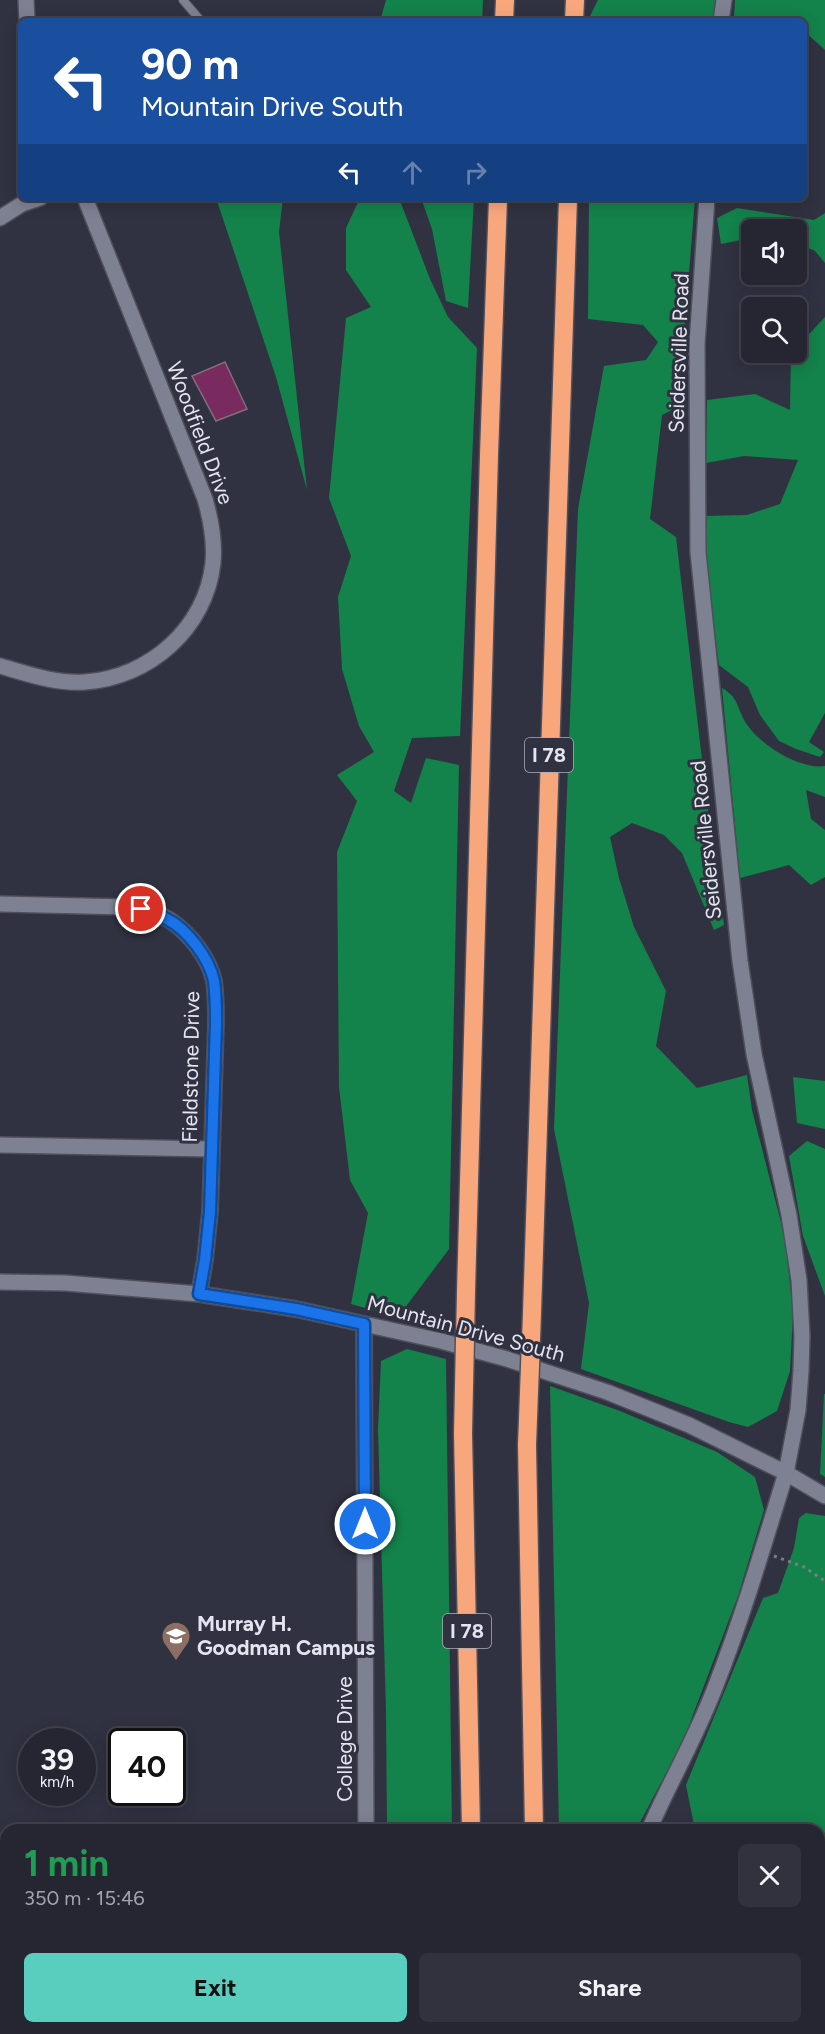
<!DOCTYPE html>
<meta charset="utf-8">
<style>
:root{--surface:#252631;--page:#31323d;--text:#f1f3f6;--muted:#a3a5ab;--line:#42434d;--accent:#59cebf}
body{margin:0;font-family:Figtree,sans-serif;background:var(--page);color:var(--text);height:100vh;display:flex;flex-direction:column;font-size:22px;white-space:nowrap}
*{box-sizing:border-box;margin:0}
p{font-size:20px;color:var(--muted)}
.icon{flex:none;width:33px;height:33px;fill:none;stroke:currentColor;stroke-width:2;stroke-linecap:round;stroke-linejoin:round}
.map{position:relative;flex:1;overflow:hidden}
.drawer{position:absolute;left:0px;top:1824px;width:825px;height:210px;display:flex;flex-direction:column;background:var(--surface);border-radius:18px 18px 0 0;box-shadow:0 3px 15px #0003,0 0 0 2px var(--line)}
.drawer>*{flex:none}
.top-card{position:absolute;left:18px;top:18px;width:789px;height:183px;border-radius:9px;box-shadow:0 3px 15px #0003,0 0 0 2px var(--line);background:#1a4fa0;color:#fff;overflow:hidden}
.buttons{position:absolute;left:741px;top:219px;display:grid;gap:12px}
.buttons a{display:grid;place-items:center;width:66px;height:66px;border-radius:9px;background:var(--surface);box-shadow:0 3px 15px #0003,0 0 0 2px var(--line);font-size:30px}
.speed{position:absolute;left:18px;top:1728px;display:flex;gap:12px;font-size:30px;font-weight:700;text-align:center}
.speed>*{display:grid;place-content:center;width:78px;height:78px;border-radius:50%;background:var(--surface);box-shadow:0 3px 15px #0003,0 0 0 2px var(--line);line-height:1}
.speed small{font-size:15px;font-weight:400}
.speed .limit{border:3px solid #111;border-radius:9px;background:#fff;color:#111}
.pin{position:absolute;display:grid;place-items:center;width:51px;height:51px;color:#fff;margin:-26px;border:3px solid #fff;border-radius:50%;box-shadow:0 2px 6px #0007}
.me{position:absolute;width:66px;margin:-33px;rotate:0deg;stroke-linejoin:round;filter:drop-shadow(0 0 4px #0008)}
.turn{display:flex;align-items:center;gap:21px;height:126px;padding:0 24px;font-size:27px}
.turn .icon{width:78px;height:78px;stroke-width:2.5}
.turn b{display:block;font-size:42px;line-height:51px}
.lanes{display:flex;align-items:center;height:57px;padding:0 24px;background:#0003;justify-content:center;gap:30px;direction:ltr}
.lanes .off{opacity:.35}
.round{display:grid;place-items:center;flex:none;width:63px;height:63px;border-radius:9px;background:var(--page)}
.summary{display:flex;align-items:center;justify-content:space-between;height:102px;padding:0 24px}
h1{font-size:36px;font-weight:700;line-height:45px;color:#1e9e55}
.button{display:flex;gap:12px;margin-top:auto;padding:12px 24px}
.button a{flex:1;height:69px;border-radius:9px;background:var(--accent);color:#111;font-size:24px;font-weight:700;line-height:69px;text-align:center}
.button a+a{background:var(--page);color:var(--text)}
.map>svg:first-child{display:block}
.forest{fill:#14824b}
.building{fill:#792a5f;stroke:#806f79;stroke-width:1.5}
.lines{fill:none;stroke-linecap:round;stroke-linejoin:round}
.service-casing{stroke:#4e4f5b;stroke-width:10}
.minor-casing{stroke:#4e4f5b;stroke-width:18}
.tertiary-casing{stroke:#4e4f5b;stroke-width:18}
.motorway-casing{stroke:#4e4f5b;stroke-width:21}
.path{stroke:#7c7d89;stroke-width:3;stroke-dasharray:3 4.5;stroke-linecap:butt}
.service{stroke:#7e8192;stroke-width:8}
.minor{stroke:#7e8192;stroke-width:15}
.tertiary{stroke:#7e8192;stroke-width:15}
.motorway{stroke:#f8a77d;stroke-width:18}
.motorway-bridge-casing{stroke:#4e4f5b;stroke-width:21;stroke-linecap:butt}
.motorway-bridge{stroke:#f8a77d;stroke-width:18}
.route-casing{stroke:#114b97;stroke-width:15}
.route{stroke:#1a73e8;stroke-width:10}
.labels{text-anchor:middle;stroke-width:6;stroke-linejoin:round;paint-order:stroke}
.shield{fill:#313241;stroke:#aeafbb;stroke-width:1.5}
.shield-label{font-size:20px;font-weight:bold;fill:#e4e5ef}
.street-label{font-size:21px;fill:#e4e5ef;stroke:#313241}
.poi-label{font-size:21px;font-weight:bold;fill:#e4e5ef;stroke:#313241;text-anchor:start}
</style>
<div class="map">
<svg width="825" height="2034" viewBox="0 0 825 2034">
<rect width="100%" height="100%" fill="#313241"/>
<!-- forest -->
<path class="forest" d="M386,0H483L482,21H380Z
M598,0H716L712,21H590V16Z
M735,0H825V50L804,31V21H775L734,18Z
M216,198H283L279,232L307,490L276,377Z
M360,198H399L430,279L448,317L477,348L460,736L412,738L394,791L411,803L426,758L459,765L449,1249L398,1317L351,1304L368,1213L350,1180L339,1087L337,852L357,801L337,775L374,752L359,726L342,669L338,597L351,556L329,498L346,318L371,307L346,270V228Z
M421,198H474L468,308L446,301L432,229Z
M589,198H695L683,348L684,404L662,415L650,519L676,537L706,794L724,925L714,930L682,853L664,835L632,823L610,837L619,878L634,927L666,991L656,1046L697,1088L747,1075L752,1110L785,1238L793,1313L790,1371L777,1411L748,1427L729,1422L581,1369L589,1303L554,1129L578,509L604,366L646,360L658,342L643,325L588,319Z
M737,208L814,220L825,213V263L815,251L797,243L796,230H752L751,238L721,244L717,218Z
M825,317V713L809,742L824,752L820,757L796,749L779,741L760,715L748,687L719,665L708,578L704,516L747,515L780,504L798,460L744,456L706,463L707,400L755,394L790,410L791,353L796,352L797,347Z
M722,688C741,699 736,710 748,726C762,746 801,770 825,766V797L806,790L811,819L825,830V877L811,885L789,865L740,878Z
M793,1077L825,1081V1129L797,1123Z
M807,1141L825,1149V1296L803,1236L789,1156Z
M407,1349L446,1359L452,1830H387L386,1712L378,1429L381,1361Z
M550,1386L620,1411L717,1452L755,1477L764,1510L738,1596L683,1741L636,1830H559Z
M824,1394H825V1477L820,1474Z
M806,1513L825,1516V2034H770L768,2028H819V1830H695L686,1785L763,1598L778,1593L794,1548L799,1518Z
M373,2028H454V2034H371Z
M563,2028H618V2034H563Z"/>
<!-- building -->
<path class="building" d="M225,362L247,409L216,421L192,376Z"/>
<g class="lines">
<!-- service casing -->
<g class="service-casing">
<path id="service" d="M183,0L201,21"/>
</g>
<!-- minor casing -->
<g class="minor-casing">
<path id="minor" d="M26,0L27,21
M0,218L22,204L40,198
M0,666C28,674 56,684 85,682C149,678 206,628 213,563C215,541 211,520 205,499L85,198
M0,904L126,907C141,909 158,912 171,921C190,934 209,958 214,981C216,995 216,1009 216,1023L210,1212L205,1260L199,1294
M0,1145L211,1149
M649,1830C670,1781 697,1736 716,1685C743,1616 764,1544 786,1473L825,1496
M636,2028V2034"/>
</g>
<!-- tertiary casing -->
<g class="tertiary-casing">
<path id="tertiary" d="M721,21L724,0
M0,1282L65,1283L199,1294L296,1309L441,1341L507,1359L607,1392L689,1425L786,1473L798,1410L801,1371L802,1336L799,1280L789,1215L754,1054L740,961L698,552L697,344L707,198
M364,1324L366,1830
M350,2034L351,2028"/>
</g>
<!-- motorway casing -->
<g class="motorway-casing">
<path id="motorway" d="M504,21L505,0
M574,21L575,0
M466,1292L489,455L498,198
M532,1313L568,198
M463,1433L471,1830
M527,1445L534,1830
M476,2028V2034
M539,2028V2034"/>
</g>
<!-- path -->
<path class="path" d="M774,1556L804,1567L825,1581"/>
<!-- service -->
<use href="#service" class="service"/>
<!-- minor -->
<use href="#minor" class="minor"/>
<!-- tertiary -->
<use href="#tertiary" class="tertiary"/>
<!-- motorway -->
<use href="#motorway" class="motorway"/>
<!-- motorway-bridge casing -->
<g class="motorway-bridge-casing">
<path id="motorway-bridge" d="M463,1433L466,1292
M527,1445L532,1313"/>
</g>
<!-- motorway-bridge -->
<use href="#motorway-bridge" class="motorway-bridge"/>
</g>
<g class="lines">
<!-- route casing -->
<g class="route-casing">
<path id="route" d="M141,909C150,912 159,914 167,919C188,930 209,958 214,981C216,995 216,1009 216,1023L210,1212L205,1260L199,1294L296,1309L364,1324L365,1524"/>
</g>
<!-- route -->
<use href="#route" class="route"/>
</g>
<!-- icons -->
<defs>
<g id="university-pin" transform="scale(1.5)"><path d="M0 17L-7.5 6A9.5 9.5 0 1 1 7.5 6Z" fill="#8d6e63" stroke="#313241"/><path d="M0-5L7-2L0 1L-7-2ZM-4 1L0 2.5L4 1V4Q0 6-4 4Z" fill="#fff"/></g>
</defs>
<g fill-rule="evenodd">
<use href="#university-pin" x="176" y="1636"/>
</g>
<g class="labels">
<!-- shield labels -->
<g class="shield">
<rect x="525" y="738" width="48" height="34" rx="4.5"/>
<rect x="443" y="1614" width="48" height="34" rx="4.5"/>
</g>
<g class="shield-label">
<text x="549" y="762">I 78</text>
<text x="467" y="1638">I 78</text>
</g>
<!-- street labels -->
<g class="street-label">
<text transform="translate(679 353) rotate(-88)" y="7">Seidersville Road</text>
<text transform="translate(200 433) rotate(69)" y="7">Woodfield Drive</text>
<text transform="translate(706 840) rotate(-96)" y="7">Seidersville Road</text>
<text transform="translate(191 1067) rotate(-89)" y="7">Fieldstone Drive</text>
<text transform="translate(466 1329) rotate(15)" y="7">Mountain Drive South</text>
<text transform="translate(345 1739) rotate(-90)" y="7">College Drive</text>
</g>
<!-- poi labels -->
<g class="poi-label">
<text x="197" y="1631">Murray H.<tspan x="197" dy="24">Goodman Campus</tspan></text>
</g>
</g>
</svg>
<div class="buttons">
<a><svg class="icon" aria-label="sound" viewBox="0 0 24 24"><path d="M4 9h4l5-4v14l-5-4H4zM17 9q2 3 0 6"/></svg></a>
<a><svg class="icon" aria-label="search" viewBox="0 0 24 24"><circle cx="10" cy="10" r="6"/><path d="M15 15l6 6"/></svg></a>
</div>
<div class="speed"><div>39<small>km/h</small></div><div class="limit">40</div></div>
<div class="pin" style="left:141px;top:909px;background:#d93025"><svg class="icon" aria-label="arrive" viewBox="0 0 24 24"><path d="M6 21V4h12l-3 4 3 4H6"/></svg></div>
<svg class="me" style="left:365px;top:1524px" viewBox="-20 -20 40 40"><circle r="17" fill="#1a73e8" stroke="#fff" stroke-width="3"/><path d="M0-11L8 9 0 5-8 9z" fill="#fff"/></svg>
<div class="top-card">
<div class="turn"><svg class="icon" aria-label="left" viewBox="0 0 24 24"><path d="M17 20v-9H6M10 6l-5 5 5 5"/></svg><div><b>90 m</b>Mountain Drive South</div></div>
<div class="lanes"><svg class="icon" aria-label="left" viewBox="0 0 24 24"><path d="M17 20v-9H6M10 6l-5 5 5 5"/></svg><svg class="icon off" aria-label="ahead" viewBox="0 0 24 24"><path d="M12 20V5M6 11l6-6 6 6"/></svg><svg class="icon off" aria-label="right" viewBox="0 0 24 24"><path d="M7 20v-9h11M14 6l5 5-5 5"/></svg></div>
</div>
<section class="drawer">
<div class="summary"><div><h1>1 min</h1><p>350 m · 15:46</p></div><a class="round"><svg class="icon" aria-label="close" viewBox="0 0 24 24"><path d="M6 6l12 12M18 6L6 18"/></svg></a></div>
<div class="button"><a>Exit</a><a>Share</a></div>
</section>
</div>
